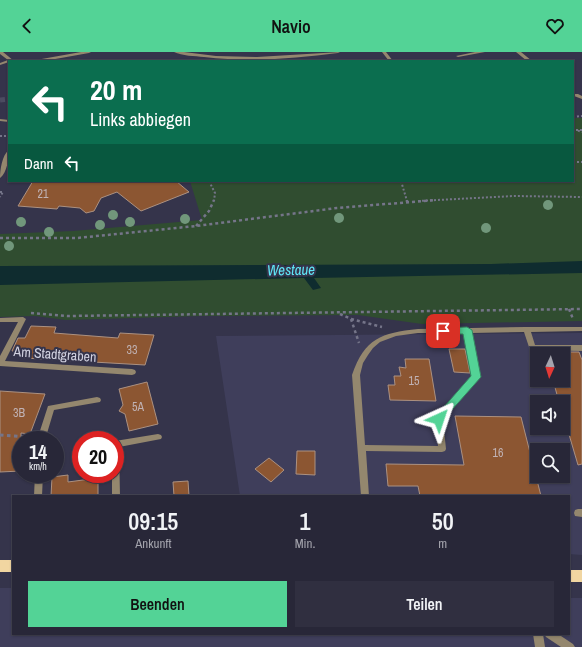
<!DOCTYPE html>
<html lang="de">
<style>
:root{--surface:#282738;--page:#302f40;--text:#f1f3f6;--muted:#a5a5ae;--line:#444453;--accent:#53d396}
body{margin:0;font-family:"Archivo Narrow",sans-serif;background:var(--page);color:var(--text);height:100vh;display:flex;flex-direction:column;font-size:15px;white-space:nowrap}
*{box-sizing:border-box;margin:0}
p{font-size:13px;color:var(--muted)}
.icon{flex:none;width:22px;height:22px;fill:none;stroke:currentColor;stroke-width:2;stroke-linecap:round;stroke-linejoin:round}
.map{position:relative;flex:1;overflow:hidden}
.details{position:absolute;left:12px;top:443px;width:558px;height:140px;display:flex;flex-direction:column;background:var(--surface);border-radius:0px;box-shadow:0 1px 3px #0004,0 0 0 1px var(--line)}
.details>*{flex:none}
.hud{position:absolute;left:8px;top:8px;width:566px;height:122px;border-radius:0px;box-shadow:0 1px 3px #0004,0 0 0 1px var(--line);background:#0b6e4f;color:#fff;overflow:hidden}
.needle{width:26px;rotate:184deg}
.buttons{position:absolute;left:530px;top:295px;display:grid;gap:8px}
.buttons a{display:grid;place-items:center;width:40px;height:40px;border-radius:0px;background:var(--surface);box-shadow:0 1px 3px #0004,0 0 0 1px var(--line);font-size:20px}
.speed{position:absolute;left:12px;top:379px;display:flex;gap:8px;font-size:20px;font-weight:700;text-align:center}
.speed>*{display:grid;place-content:center;width:52px;height:52px;border-radius:50%;background:var(--surface);box-shadow:0 1px 3px #0004,0 0 0 1px var(--line);line-height:1}
.speed small{font-size:10px;font-weight:400}
.speed .limit{border:6px solid #d22;background:#fff;color:#111}
.pin{position:absolute;display:grid;place-items:center;width:34px;height:34px;color:#fff;margin:-17px;border-radius:8px;box-shadow:0 2px 6px #0006}
.me{position:absolute;width:44px;margin:-22px;rotate:42deg;stroke-linejoin:round;filter:drop-shadow(0 0 3px #0008)}
.turn{display:flex;align-items:center;gap:14px;height:84px;padding:0 16px;font-size:18px}
.turn .icon{width:52px;height:52px;stroke-width:2.5}
.turn b{display:block;font-size:28px;line-height:34px}
.then{display:flex;align-items:center;height:38px;padding:0 16px;background:#0003;gap:8px;font-size:15px}
.eta{display:flex;justify-content:space-evenly;align-items:center;height:68px;text-align:center}
.eta b{font-size:24px;font-weight:600;line-height:28px}
.primary-button{display:flex;gap:8px;margin-top:auto;padding:8px 16px}
.primary-button a{flex:1;height:46px;border-radius:0px;background:var(--accent);color:#111;font-size:16px;font-weight:600;line-height:46px;text-align:center}
.primary-button a+a{background:var(--page);color:var(--text)}
header{display:flex;justify-content:space-between;align-items:center;height:52px;padding:0 16px;background:var(--accent);color:#111;font-size:18px;font-weight:600}
.map>svg:first-child{display:block}
.built{fill:#3f3e5b;fill-rule:evenodd}
.green{fill:#304d30}
.water{fill:#0f2c2f}
.building{fill:#8c5632;stroke:#ac9181}
.lines{fill:none;stroke-linecap:round;stroke-linejoin:round}
.minor-tunnel{stroke:#4c4c61;stroke-width:5;stroke-dasharray:5 2.5;stroke-linecap:butt}
.path-far2{stroke:#757589;stroke-width:2;stroke-dasharray:2 2;stroke-linecap:butt}
.path-far1{stroke:#757589;stroke-width:2.5;stroke-dasharray:3 3;stroke-linecap:butt}
.path{stroke:#757589;stroke-width:3;stroke-dasharray:3.5 3.5;stroke-linecap:butt}
.minor{fill:#94876e;fill-rule:evenodd}
.major{fill:#f1d6a1;fill-rule:evenodd}
.tree{fill:#71977b}
.route{fill:#53d396;stroke:#368962}
.labels{text-anchor:middle;stroke-width:4;stroke-linejoin:round;paint-order:stroke}
.number-label{font-size:12px;fill:#c0b2b4}
.street-label{font-size:14px;fill:#d1d1e0;stroke:#35344b}
.water-label{font-size:15px;font-style:italic;fill:#5fe5f6;stroke:#35344b}
</style>
<header><svg class="icon" aria-label="back" viewBox="0 0 24 24"><path d="M15 5l-7 7 7 7"/></svg>Navio<svg class="icon" aria-label="heart" viewBox="0 0 24 24"><path d="M12 20l-8-8c-3-5 5-10 8-4 3-6 11-1 8 4z"/></svg></header>
<div class="map">
<svg width="582" height="595" viewBox="0 0 582 595">
<rect width="100%" height="100%" fill="#35344b"/>
<!-- built -->
<path class="built" d="M582,281V503L569,502V444H240L216,284ZM537,302H563V328H537ZM537,350H563V376H537ZM537,398H563V424H537Z
M0,536H13V582H569V546H582V595H0Z"/>
<!-- green -->
<path class="green" d="M573,66H582V269L422,272L358,263L201,264L66,268L35,264L0,265V182L73,179L202,168L190,129H573Z"/>
<!-- water -->
<path class="water" d="M582,209V221L314,226L321,236L313,238L304,226L0,233V214L491,212Z"/>
<!-- building -->
<path class="building" d="M33,129H176L189,140L141,159L117,140L101,146L94,159L86,161L80,156L59,154L57,157L18,154Z
M31,274L56,275L54,281L118,286L120,281L154,283L145,313L24,306L27,300L12,299L18,286H25Z
M449,297H465L470,321L454,320Z
M544,300H579L582,308V412L578,413L563,362V350H559L553,328H563V302H545Z
M405,307H429L436,349L390,348L388,333H395L394,324H401L399,315L406,316Z
M147,330L158,372L129,379L125,362L119,359L123,353L119,337Z
M0,339L45,342L30,382L21,381V419L0,420Z
M455,364L521,365L541,444H420L418,434H388L386,412L464,413Z
M297,399H315V423L296,422Z
M269,406L284,418L271,430L255,417Z
M68,423V430L98,426V444H51L52,425Z
M188,429L189,444H174L173,430Z"/>
<g class="lines">
<!-- minor-tunnel -->
<path class="minor-tunnel" d="M0,48L9,47"/>
<!-- path-far2 -->
<path class="path-far2" d="M573,65L582,64
M582,78H576L582,80
M0,84H9
M573,110H582
M209,129L215,141L214,149
M401,129L407,149
M0,140H3L0,145
M418,149L514,144L582,145"/>
<!-- path-far1 -->
<path class="path-far1" d="M407,148V150
M196,174L209,159L214,148
M0,186H77L196,174L337,156L436,148
M569,257L573,267
M31,261L68,264L582,257
M340,262L351,267L359,291
M351,267L382,275"/>
<!-- path -->
<path class="path" d="M0,383L30,385"/>
<!-- minor -->
<path class="minor" d="M0,0H3L14,9H9V10L0,13V11L8,8L0,2Z
M81,0H91L89,1L44,9H34L36,8Z
M174,0H184L216,4L257,5L340,0L338,1C293,7 249,10 204,5C195,4 182,4 174,0Z
M382,0H386L393,9H389Z
M475,0H485L458,5L456,4Z
M516,0H521L532,9H527Z
M574,42H578L582,44V47L574,44Z
M0,67L9,68V70L0,69Z
M9,98C9,106 7,121 0,126C0,118 2,103 9,98Z
M23,265L26,267L5,309L132,317L135,318L136,320L135,322L132,323L0,314V304L18,270H0V266Z
M525,275H582V279L531,280L535,293H582V299L530,298L524,280L471,281L480,325L443,368L446,397L445,399L442,400L366,399L369,444H361L352,323C365,286 381,281 418,277ZM418,281H464L472,324L435,367L438,394L365,393L360,323L363,311L368,303L373,296L380,290L396,284Z
M97,345L100,346L101,348L100,350L54,358L45,388H37L48,354Z
M158,382L161,383L162,385L161,387L119,395L120,444H112V422H115V389Z
M35,422H43L42,444H34Z
M578,457H582V465L575,464L574,461L575,458Z
M533,582H543L545,595H535Z
M544,582H558L573,592L575,595H561L546,585Z"/>
<!-- major -->
<path class="major" d="M0,508H13V520H0Z
M569,518H582V530H569Z"/>
</g>
<!-- trees -->
<g class="tree">
<circle cx="548" cy="153" r="5"/>
<circle cx="113" cy="163" r="5"/>
<circle cx="339" cy="166" r="5"/>
<circle cx="185" cy="167" r="5"/>
<circle cx="21" cy="170" r="5"/>
<circle cx="130" cy="170" r="5"/>
<circle cx="100" cy="173" r="5"/>
<circle cx="486" cy="176" r="5"/>
<circle cx="49" cy="180" r="5"/>
<circle cx="9" cy="194" r="5"/>
</g>
<!-- route -->
<path class="route" d="M467,275L472,278L481,325L442,369H436L434,367L436,364L471,324L463,282H443L438,279L443,276Z"/>
<g class="labels">
<!-- number labels -->
<g class="number-label">
<text x="43" y="146">21</text>
<text x="132" y="302">33</text>
<text x="414" y="333">15</text>
<text x="138" y="359">5A</text>
<text x="19" y="365">3B</text>
<text x="498" y="405">16</text>
</g>
<!-- street labels -->
<g class="street-label">
<text transform="translate(55 302) rotate(4)" y="5">Am Stadtgraben</text>
</g>
<!-- water labels -->
<g class="water-label">
<text transform="translate(291 218) rotate(-1)" y="5">Westaue</text>
</g>
</g>
</svg>
<div class="buttons">
<a><svg class="needle" viewBox="-14 -14 28 28"><path d="M0-13l5 13h-10z" fill="#e53935"/><path d="M0 13l5-13h-10z" fill="#a5a5ae"/></svg></a>
<a><svg class="icon" aria-label="sound" viewBox="0 0 24 24"><path d="M4 9h4l5-4v14l-5-4H4zM17 9q2 3 0 6"/></svg></a>
<a><svg class="icon" aria-label="search" viewBox="0 0 24 24"><circle cx="10" cy="10" r="6"/><path d="M15 15l6 6"/></svg></a>
</div>
<div class="speed"><div>14<small>km/h</small></div><div class="limit">20</div></div>
<div class="pin" style="left:443px;top:279px;background:#d93025"><svg class="icon" aria-label="arrive" viewBox="0 0 24 24"><path d="M6 21V4h12l-3 4 3 4H6"/></svg></div>
<svg class="me" style="left:439px;top:367px" viewBox="-20 -20 40 40"><path d="M0-17L14 15 0 8-14 15z" fill="#53d396" stroke="#fff" stroke-width="4"/></svg>
<div class="hud">
<div class="turn"><svg class="icon" aria-label="left" viewBox="0 0 24 24"><path d="M17 20v-9H6M10 6l-5 5 5 5"/></svg><div><b>20 m</b>Links abbiegen</div></div>
<div class="then">Dann<svg class="icon" aria-label="left" viewBox="0 0 24 24"><path d="M17 20v-9H6M10 6l-5 5 5 5"/></svg></div>
</div>
<section class="details">
<div class="eta">
<div><b>09:15</b><p>Ankunft</p></div>
<div><b>1</b><p>Min.</p></div>
<div><b>50</b><p>m</p></div>
</div>
<div class="primary-button"><a>Beenden</a><a>Teilen</a></div>
</section>
</div>
